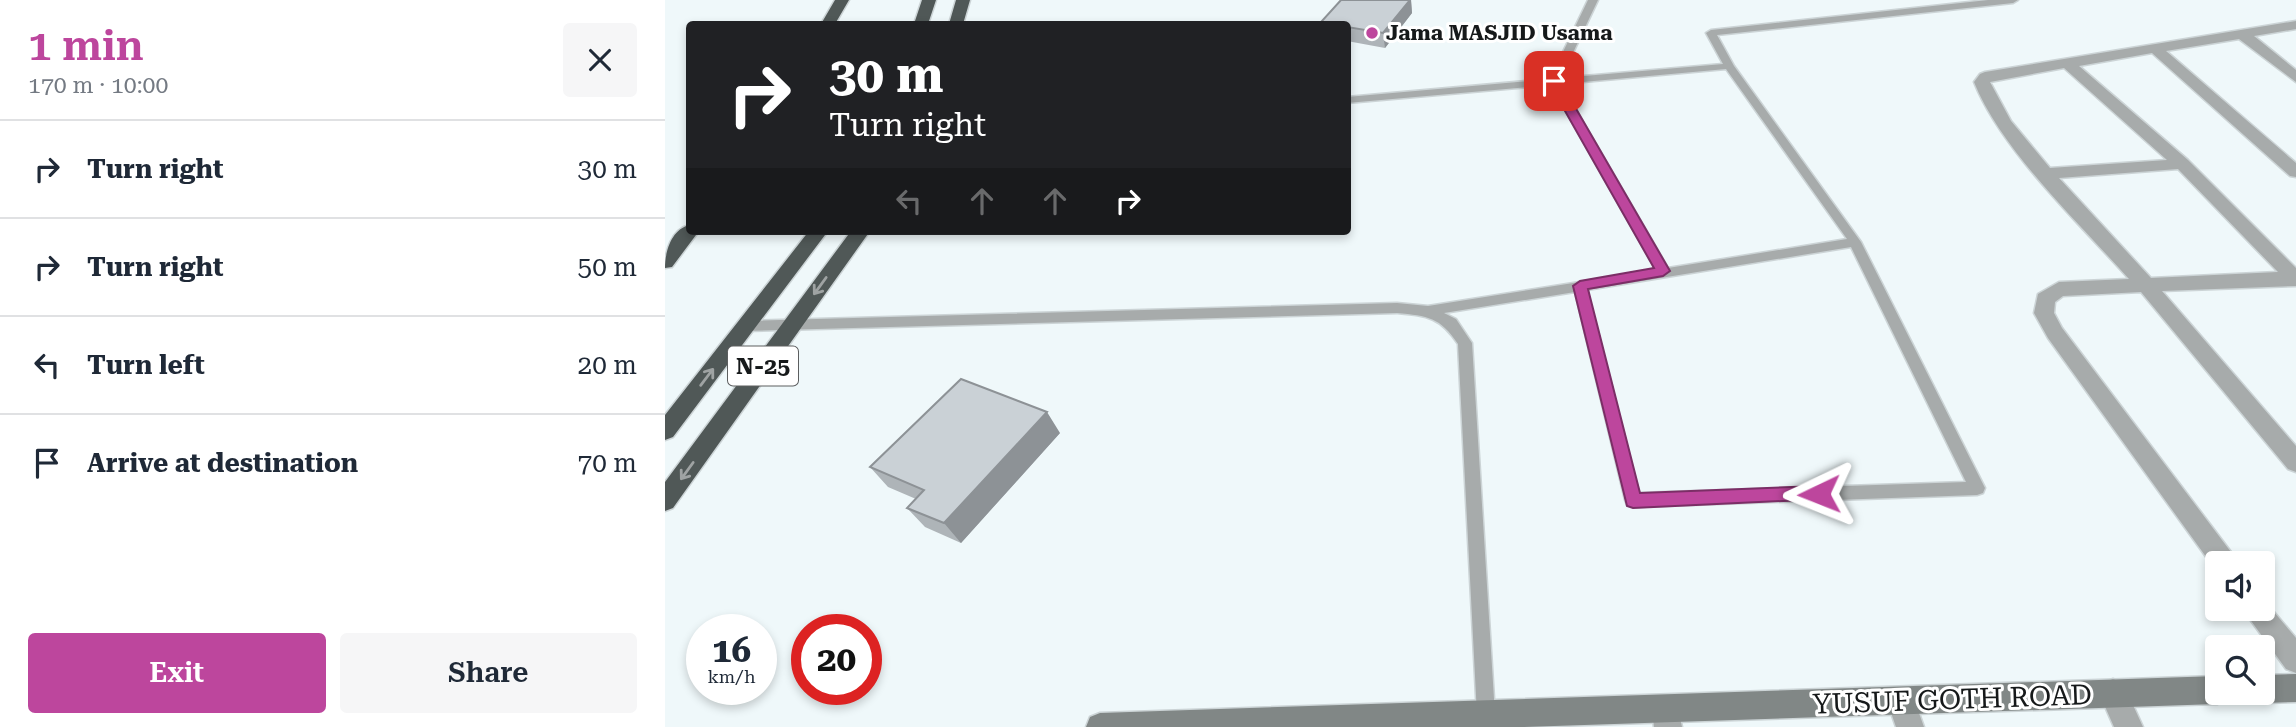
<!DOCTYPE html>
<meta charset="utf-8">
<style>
:root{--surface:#fff;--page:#f6f6f7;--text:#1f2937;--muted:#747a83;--line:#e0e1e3;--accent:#bd469d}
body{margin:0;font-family:"Roboto Serif",serif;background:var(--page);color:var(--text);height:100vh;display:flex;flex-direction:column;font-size:26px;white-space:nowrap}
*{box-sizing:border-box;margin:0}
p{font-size:23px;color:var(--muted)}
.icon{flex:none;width:38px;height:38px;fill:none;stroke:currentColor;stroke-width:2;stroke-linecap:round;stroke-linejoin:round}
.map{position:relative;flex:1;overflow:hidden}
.details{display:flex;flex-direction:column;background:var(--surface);width:665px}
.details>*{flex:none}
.guide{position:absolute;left:21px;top:21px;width:665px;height:214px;border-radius:7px;box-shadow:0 4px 10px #0003;background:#202124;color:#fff;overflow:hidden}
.controls{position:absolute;left:1540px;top:551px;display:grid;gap:14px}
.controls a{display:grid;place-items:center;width:70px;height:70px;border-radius:7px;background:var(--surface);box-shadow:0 4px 10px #0003;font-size:35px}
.speed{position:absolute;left:21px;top:614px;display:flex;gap:14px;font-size:35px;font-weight:700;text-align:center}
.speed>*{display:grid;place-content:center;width:91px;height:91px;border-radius:50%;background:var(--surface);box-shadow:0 4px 10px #0003;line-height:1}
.speed small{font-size:18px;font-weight:400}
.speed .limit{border:10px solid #d22;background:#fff;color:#111}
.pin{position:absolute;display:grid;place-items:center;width:60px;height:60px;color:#fff;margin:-30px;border-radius:14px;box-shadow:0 4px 10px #0006}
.me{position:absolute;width:77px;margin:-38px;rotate:268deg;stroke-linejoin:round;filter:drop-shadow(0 0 5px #0008)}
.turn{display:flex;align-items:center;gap:24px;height:147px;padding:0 28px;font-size:32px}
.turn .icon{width:91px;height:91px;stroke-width:2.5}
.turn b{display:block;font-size:49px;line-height:60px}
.lanes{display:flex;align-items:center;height:66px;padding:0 28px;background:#0003;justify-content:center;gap:35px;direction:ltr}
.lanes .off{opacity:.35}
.round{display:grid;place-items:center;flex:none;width:74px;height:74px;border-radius:7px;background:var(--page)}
.headline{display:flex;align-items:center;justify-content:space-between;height:119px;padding:0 28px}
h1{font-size:42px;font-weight:600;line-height:52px;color:var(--accent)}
.action{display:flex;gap:14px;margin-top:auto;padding:14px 28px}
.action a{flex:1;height:80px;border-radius:7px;background:var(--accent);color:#fff;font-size:28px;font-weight:600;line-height:80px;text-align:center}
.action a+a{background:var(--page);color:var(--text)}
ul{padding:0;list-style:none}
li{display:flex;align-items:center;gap:21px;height:98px;padding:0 28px;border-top:2px solid var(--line)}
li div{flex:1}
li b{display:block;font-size:26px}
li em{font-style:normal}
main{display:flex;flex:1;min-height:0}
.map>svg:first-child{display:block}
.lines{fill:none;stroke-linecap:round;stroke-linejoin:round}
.lane-casing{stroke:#ccd4d6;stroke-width:3}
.street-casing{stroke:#ccd4d6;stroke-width:3}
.secondary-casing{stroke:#ccd4d6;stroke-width:3}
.highway-casing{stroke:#ccd4d6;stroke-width:3}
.lane{fill:#a7abab;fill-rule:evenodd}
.street{fill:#a7abab;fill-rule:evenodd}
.secondary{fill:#818786;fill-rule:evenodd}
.highway{fill:#505857;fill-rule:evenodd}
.wall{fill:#aeb4b8}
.shaded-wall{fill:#8d9296}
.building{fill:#cad1d6;stroke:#8d9296;stroke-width:2}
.oneway{stroke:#9fa3a3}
.route{fill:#bd469d;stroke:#7b2e66;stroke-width:2}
.poi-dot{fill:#bd469d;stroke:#fff;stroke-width:2.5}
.labels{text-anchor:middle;stroke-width:6;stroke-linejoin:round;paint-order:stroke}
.far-poi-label{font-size:21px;font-weight:bold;fill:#16191a;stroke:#fff;text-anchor:start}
.shield{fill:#fff;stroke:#5c5e5f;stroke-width:2}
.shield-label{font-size:23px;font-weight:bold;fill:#16191a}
.near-street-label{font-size:28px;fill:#16191a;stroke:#fff}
</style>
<main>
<section class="details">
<div class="headline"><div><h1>1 min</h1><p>170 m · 10:00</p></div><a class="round"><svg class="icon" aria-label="close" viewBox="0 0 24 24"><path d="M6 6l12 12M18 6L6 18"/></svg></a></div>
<ul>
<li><svg class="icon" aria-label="right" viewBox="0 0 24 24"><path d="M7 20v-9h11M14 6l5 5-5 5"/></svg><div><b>Turn right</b></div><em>30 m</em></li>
<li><svg class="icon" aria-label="right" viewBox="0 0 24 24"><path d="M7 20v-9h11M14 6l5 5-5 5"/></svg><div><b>Turn right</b></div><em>50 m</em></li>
<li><svg class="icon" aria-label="left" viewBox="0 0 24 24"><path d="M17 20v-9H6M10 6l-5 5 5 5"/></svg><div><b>Turn left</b></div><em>20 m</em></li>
<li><svg class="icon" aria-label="arrive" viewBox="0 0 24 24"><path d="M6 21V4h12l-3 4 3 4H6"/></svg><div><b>Arrive at destination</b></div><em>70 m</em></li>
</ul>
<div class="action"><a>Exit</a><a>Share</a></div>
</section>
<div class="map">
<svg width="1631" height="727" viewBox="0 0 1631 727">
<rect width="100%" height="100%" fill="#eff8fa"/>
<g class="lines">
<!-- lane casing -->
<g class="lane-casing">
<path id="lane" d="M923,0H933L896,78L1058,64L1041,33L1046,30L1323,0H1353L1348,3L1052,35L1069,66L1196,242L1320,488L1318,493L1312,495L968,507L962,505L960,500L910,292L779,313L791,319L807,343L830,715L828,722L821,724L814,722L812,715L793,344C775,317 763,316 732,313L81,331L74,326L81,321L732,303L763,306L991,270L886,85L682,103V97L885,79ZM1061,69L1182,239L1003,268L896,84ZM1186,247L1301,482L974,493L922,290Z"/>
</g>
<!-- street casing -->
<g class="street-casing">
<path id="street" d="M1631,21V29L1589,36L1631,70V82L1574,39L1501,51L1631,163V177L1625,176L1487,53L1414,66L1523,160L1631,268V286L1497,291L1631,446V472L1623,469L1476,292L1398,296L1390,302L1389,313L1397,328L1569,556L1572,564H1552V572L1383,338L1369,313L1373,294L1394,282L1464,279C1415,224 1336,150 1309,82L1315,74L1320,72ZM1399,68L1502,160L1385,168L1346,121L1325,82ZM1513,169L1613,272L1486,278L1394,178Z
M1598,599L1631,638V673L1621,669L1584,618L1580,609H1598Z
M1448,679L1458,683L1478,727H1449L1434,693L1438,683Z
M1236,687L1246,691L1259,727H1231L1222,701L1226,691Z
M1001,695L1011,699L1017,727H989L987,709L991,699Z"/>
</g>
<!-- secondary casing -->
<g class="secondary-casing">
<path id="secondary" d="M1631,674V702L1598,703L1588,699L1586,693H1598V675Z
M1552,676V693H1565L1562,700L1552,704L859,727H421L425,717L435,713Z"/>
</g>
<!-- highway casing -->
<g class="highway-casing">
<path id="highway" d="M170,0H184L170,24H156Z
M257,0H271L263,24H249Z
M291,0H305L298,24H284Z
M24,225V231H34L7,267L0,268C0,252 6,230 24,225Z
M144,231H163L8,437L0,440V415Z
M186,231H205L8,508L0,511V482Z"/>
</g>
<!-- lane -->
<use href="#lane" class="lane"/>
<!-- street -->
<use href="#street" class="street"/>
<!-- secondary -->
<use href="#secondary" class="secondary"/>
<!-- highway -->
<use href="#highway" class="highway"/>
</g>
<!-- wall -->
<path class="wall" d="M676,0H746L747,13L720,48L682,41V24H656V22Z
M395,433L296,543L260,527L242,508L251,499L223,487L205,467Z"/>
<!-- shaded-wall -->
<path class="shaded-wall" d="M745,0H746L747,13L720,48L718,33Z
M382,412L395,433L296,543L279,523Z"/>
<!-- building -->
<path class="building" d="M676,0H745L718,33L682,27V24H668L656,22Z
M296,379L382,412L279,523L242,508L259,490L205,467Z"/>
<!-- one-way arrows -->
<defs><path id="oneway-shaft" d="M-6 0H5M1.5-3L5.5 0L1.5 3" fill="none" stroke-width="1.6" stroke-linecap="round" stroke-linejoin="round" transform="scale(1.75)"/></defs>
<g class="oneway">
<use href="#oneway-shaft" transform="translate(155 286) rotate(126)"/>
<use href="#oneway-shaft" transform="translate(42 377) rotate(-53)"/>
<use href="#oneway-shaft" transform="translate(22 471) rotate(126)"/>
</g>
<!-- route -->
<path class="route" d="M889,78L895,81L1005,271L998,276L923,289L975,493L1154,486L1160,489L1163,494L1160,499L968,508L962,506L908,286L915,281L989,268L883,81Z"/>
<!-- markers -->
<circle class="poi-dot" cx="707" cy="33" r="7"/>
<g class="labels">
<!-- far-poi labels -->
<g class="far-poi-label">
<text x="721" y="40">Jama MASJID Usama</text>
</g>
<!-- shield labels -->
<rect class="shield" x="63" y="346.5" width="70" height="39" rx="5"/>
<g class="shield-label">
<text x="98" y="374">N-25</text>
</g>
<!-- near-street labels -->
<g class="near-street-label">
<text transform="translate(1287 699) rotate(-2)" y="10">YUSUF GOTH ROAD</text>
</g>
</g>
</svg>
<div class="controls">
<a><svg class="icon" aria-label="sound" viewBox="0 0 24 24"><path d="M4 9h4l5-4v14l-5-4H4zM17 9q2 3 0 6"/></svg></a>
<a><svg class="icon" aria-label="search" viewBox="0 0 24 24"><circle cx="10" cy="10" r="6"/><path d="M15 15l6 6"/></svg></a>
</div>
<div class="speed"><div>16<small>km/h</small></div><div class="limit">20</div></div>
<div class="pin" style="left:889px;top:81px;background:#d93025"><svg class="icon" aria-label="arrive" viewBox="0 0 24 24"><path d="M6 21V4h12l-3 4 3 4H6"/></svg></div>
<svg class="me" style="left:1154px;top:494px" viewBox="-20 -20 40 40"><path d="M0-17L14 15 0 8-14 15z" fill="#bd469d" stroke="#fff" stroke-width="4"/></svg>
<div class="guide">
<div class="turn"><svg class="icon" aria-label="right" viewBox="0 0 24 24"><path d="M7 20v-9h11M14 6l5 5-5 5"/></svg><div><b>30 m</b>Turn right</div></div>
<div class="lanes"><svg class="icon off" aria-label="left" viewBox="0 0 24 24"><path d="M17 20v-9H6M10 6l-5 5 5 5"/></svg><svg class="icon off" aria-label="ahead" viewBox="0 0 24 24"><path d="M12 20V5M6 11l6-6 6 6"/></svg><svg class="icon off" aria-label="ahead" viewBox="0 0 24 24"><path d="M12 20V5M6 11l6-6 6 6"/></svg><svg class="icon" aria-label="right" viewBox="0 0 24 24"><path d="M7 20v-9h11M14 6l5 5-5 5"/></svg></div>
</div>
</div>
</main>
